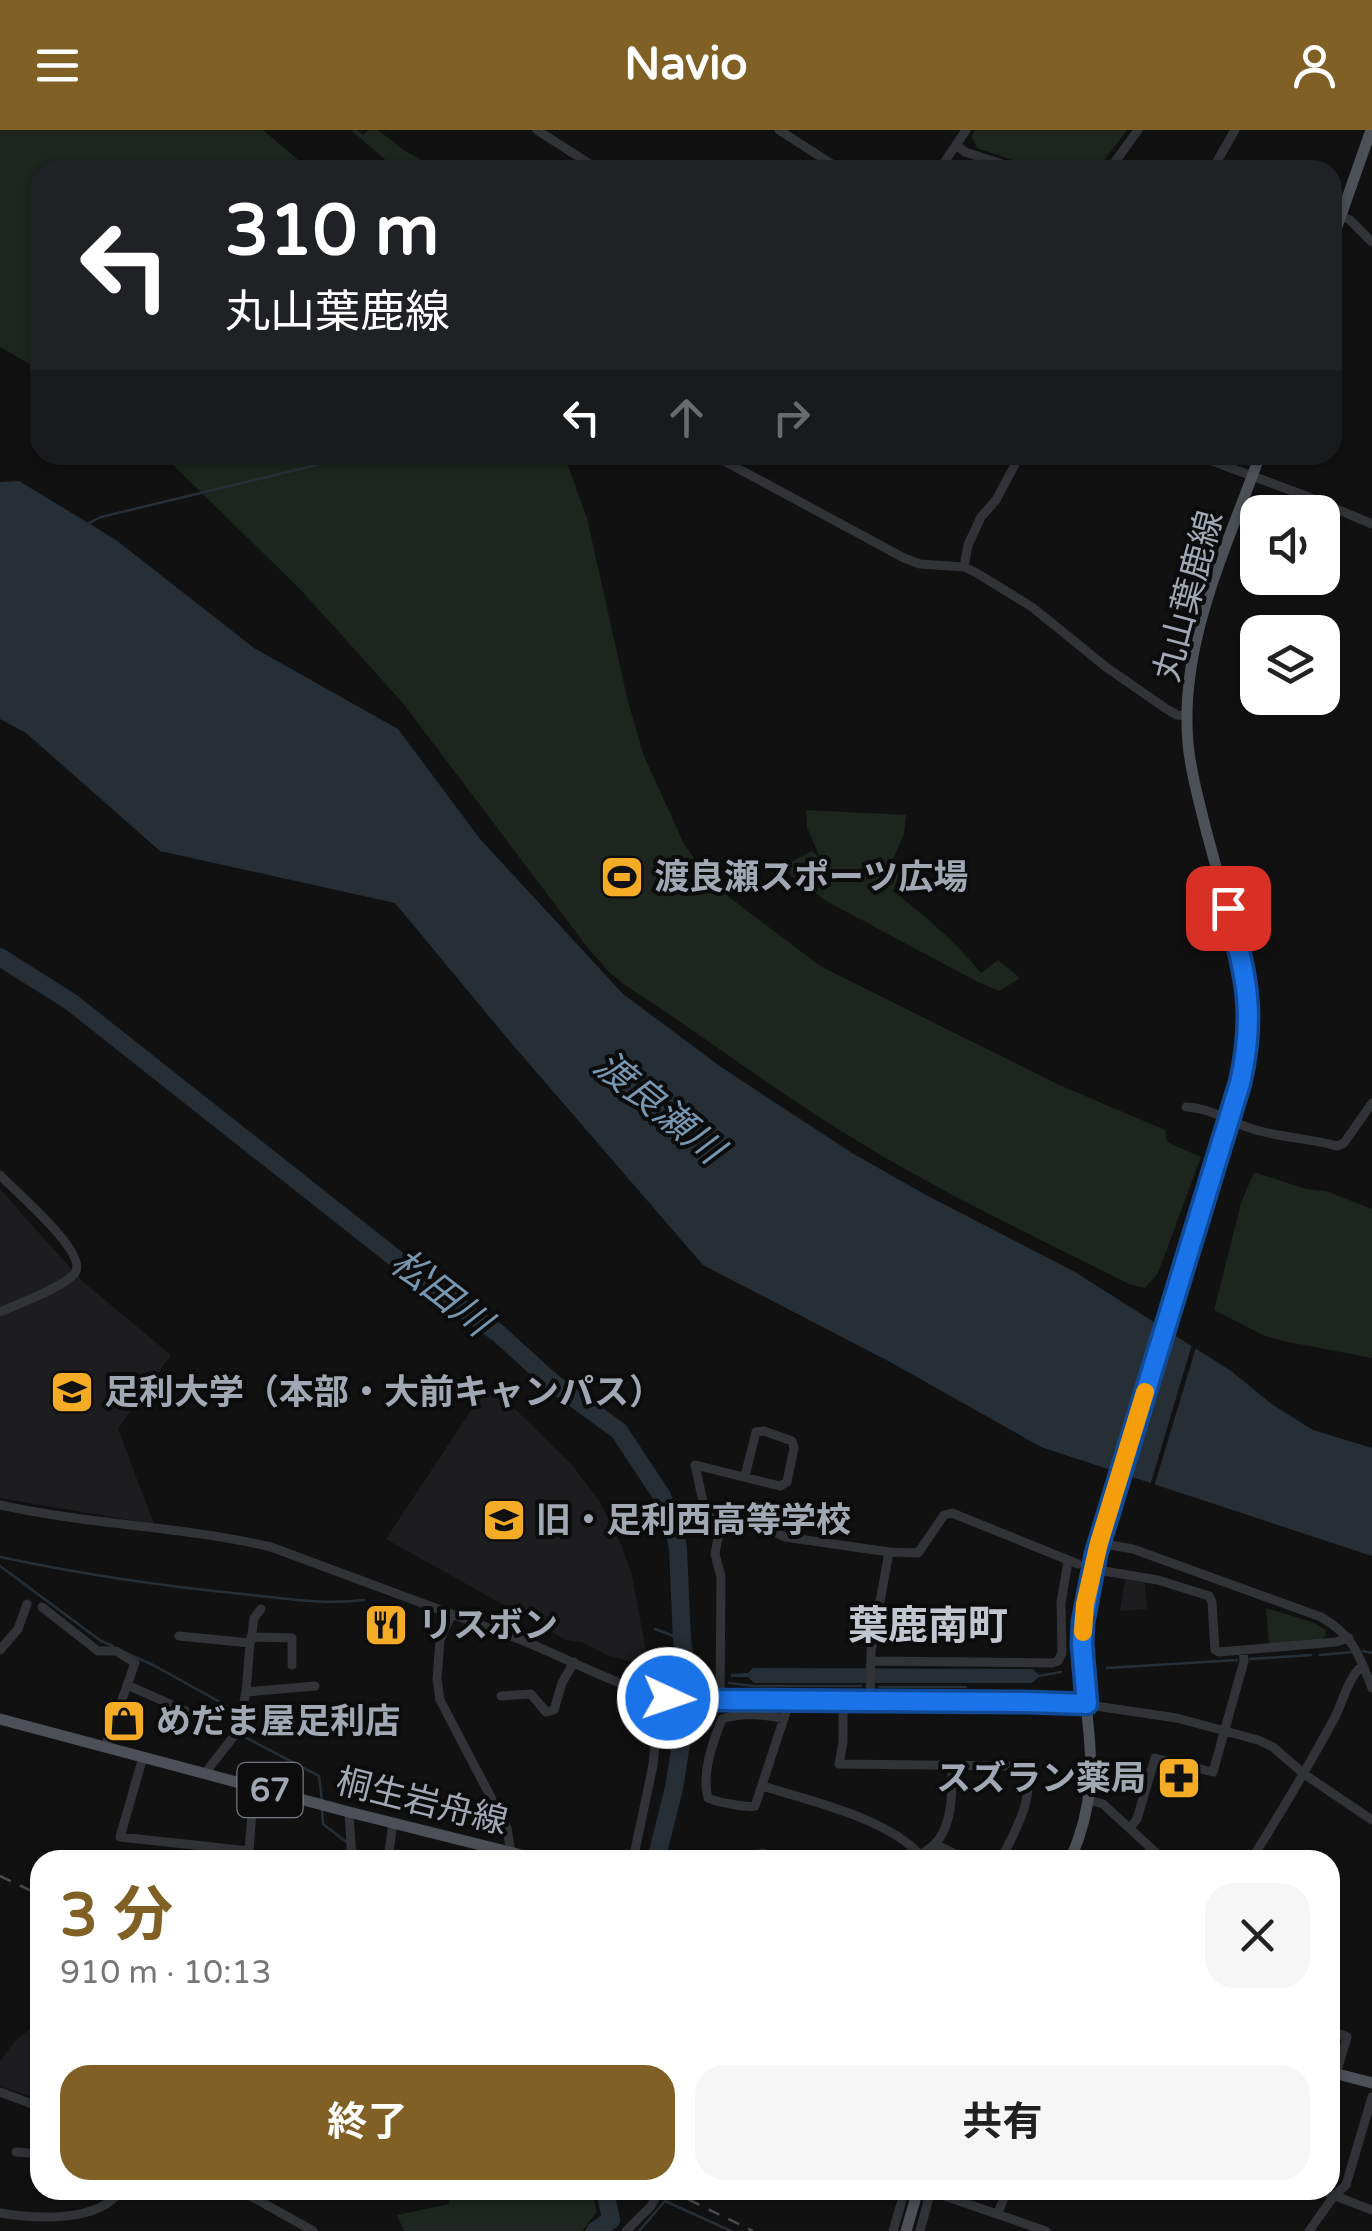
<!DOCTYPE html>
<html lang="ja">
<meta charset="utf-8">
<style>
:root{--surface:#fff;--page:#f6f6f6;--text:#222;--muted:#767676;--accent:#806024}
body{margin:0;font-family:"Varela Round","Noto Sans JP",sans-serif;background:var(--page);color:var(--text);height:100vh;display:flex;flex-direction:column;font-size:38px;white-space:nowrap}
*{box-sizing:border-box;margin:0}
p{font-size:32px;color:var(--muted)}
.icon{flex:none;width:55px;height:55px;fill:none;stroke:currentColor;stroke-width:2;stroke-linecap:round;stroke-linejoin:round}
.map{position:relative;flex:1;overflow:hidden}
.side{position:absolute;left:30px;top:1720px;width:1310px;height:350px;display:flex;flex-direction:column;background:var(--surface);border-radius:30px;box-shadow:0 2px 8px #0004}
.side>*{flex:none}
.top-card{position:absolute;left:30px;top:30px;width:1312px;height:305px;border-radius:30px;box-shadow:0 2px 8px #0004;background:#202124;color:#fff;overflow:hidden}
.controls{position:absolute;left:1240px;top:365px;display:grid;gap:20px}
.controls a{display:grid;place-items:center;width:100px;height:100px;border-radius:20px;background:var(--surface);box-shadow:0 2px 8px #0004;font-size:50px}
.pin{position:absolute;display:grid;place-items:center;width:85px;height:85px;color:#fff;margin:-42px;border-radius:20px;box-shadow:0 5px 15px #0006}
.me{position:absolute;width:110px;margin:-55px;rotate:93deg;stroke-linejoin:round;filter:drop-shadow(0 0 8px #0008)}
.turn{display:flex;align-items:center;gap:35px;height:210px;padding:0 30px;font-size:45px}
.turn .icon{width:130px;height:130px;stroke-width:2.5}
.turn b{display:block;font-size:70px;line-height:85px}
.lanes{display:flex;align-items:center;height:95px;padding:0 30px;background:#0003;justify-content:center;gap:50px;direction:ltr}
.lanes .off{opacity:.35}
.round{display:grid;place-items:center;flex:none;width:105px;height:105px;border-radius:30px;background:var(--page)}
.headline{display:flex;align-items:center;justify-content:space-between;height:170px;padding:0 30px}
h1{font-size:60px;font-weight:700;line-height:75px;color:var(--accent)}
.cta{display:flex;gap:20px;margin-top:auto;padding:20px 30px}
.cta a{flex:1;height:115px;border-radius:30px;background:var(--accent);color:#fff;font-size:40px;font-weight:700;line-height:115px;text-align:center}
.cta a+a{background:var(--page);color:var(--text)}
header{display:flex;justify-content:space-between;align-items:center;height:130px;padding:0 30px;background:var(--accent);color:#fff;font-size:45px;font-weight:700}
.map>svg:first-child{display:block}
.built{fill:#1d1d1f}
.green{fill:#1d251e}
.water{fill:#272f36}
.pier{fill:#111112}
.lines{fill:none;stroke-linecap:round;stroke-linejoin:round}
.stream{stroke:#272f36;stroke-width:2.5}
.river{stroke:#272f36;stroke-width:18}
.minor{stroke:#323337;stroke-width:9}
.major{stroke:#4d5056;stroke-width:11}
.rail{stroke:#484b50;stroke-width:2.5;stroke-dasharray:12 10;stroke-linecap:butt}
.route-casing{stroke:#114b97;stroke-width:25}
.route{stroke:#1a73e8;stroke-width:18}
.slow{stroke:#f59e0b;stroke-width:18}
.labels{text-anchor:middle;stroke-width:8;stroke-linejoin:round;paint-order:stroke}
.shield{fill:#0c0c0d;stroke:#747881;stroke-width:2.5}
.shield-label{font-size:32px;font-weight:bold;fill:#a1a7b3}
.street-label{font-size:35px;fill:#a1a7b3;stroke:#0c0c0d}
.poi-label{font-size:35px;font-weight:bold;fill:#a1a7b3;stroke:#0c0c0d;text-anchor:start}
.water-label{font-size:38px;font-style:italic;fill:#7796b0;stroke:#0c0c0d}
.quarter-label{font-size:40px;font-weight:bold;fill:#c2c6cf;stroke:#0c0c0d}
</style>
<header><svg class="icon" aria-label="menu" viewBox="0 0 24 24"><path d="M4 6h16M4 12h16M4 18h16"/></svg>Navio<svg class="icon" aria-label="person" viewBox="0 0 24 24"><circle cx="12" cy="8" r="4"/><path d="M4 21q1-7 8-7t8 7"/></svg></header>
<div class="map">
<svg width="1372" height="2101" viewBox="0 0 1372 2101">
<rect width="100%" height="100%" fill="#111112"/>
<!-- built -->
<path class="built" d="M0,1059L81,1150L171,1225L118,1299L154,1394L0,1368Z
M487,1256L516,1280L573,1336L600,1372L622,1417L632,1446L649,1537L607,1525L584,1513L566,1510L386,1409Z
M1125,1449L1145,1453L1147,1479L1120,1481Z
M40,1891V1970L0,1956V1931L15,1911Z"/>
<!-- green -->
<path class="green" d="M0,0H263L310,40H40V240L0,217Z
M351,0H357L363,5L368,0H378L405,21L440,40H397Z
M975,0H1127L1097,40H1033L1015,31L977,18L972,7Z
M163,325H564L587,388L628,572L644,626L684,714L702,739L729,767L820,836L1057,954L1165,1000L1167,1012L1201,1027L1158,1143L1145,1158L1129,1154C1027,1103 923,1054 827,992C759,949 694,899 626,856L608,841L588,818L402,572L300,459Z
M806,680L906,685L904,704L891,734L899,744L893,761C925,786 955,811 981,843L998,830L1020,848L999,861L976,851L828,772L780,738L812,721L820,728L807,697Z
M1254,1042L1306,1059L1326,1061L1372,1079V1228L1283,1211L1263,1205L1214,1180L1241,1073Z
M1266,1478L1312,1492L1326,1500L1325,1506L1320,1511L1269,1515Z
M448,2060H592L597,2082L582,2101H404L397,2085L449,2074Z"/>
<!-- water -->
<path class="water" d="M19,351L116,410L254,518L398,599L480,709L623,864L721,937L852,1023L926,1065L1075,1142L1231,1241L1273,1275L1313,1300L1372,1318V1426L1041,1317L892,1233L703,1135L507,908L395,773L160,721L26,603L0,589V352Z
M753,1538L1033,1539L1040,1546L1032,1553H754L748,1547H731V1544L748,1543Z"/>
<!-- pier -->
<path class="pier" d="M1157,1188L1170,1196L1123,1350L1109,1346Z
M1193,1211L1197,1214L1153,1360L1149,1359Z"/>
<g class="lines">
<!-- stream -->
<path class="stream" d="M89,393L101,387L358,325
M0,1427C80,1444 161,1456 242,1464C283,1468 323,1475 364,1470
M0,1436L101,1511L113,1516
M655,1499L682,1509
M1363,1521L1372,1523
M124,1522L153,1535L229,1577L237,1594
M1320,1525L1352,1522
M1250,1529L1311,1525
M1107,1538L1237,1530
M1038,1546L1061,1542
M687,1547L705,1549
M729,1553L754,1556H861
M879,1557H966
M240,1601L243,1606L319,1646L322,1671
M322,1679L323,1694L349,1714
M355,1719L362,1730
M639,2101L665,2071L731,2101"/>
<!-- river -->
<path class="river" d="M0,827L71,872L433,1158L498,1203L553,1253L619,1301L662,1366L674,1396L678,1419L682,1509L687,1547L685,1589L674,1658L656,1730
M595,2101L611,2090L605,2060"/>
<!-- minor -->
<path class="minor" d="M537,0L599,40
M779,0L841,40
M956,15L965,22L1020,40
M939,40L966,0
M1109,40L1138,0
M1212,40L1235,0
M1341,86L1350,90L1372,112
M713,325L904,428L920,434L964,437L975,442L1032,477L1106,537L1165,578L1177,585L1187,586
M1196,325L1306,366L1372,394
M964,437L968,415L981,387L996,370L1020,325
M1186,977C1213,978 1234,995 1260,1001C1286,1008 1312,1009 1337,1016L1344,1013L1372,973
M0,1045C15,1061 85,1120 76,1141C70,1155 15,1175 0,1182
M745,1346L756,1302L764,1301L792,1311L794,1318L787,1352L780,1356L695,1335L705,1381L712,1389L763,1397L785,1407L889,1422L918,1423L944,1385L952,1383L1078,1434
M0,1375C89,1395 182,1396 271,1417L524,1511C588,1537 634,1569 705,1570L1068,1572L1177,1588L1258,1610L1273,1617L1304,1644L1372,1690
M1099,1413L1133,1419L1321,1487C1353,1505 1359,1525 1372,1558
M1104,1441L1158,1450L1209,1466L1212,1472L1215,1520L1219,1522L1336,1512L1349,1508
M42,1477L98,1521H116L135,1533L105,1617
M451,1485L440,1510L437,1549L440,1570L507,1698L512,1730
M179,1506L250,1513L246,1562L238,1601L205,1643
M251,1507L292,1508V1535
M251,1511L254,1488L261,1479
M0,1520L18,1499L27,1474
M871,1531L1052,1533L1058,1531L1062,1523L1061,1473L1068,1431
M127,1555L186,1581
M246,1562L315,1556
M501,1566L531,1564L546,1582L554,1580L562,1553L574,1532
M720,1570L721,1447L715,1424L721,1392
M843,1571V1612L839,1634L1024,1636C1037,1668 1014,1701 1001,1730
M870,1571L871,1521L889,1422
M784,1589C765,1584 740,1583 722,1589C713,1611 701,1644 708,1668C717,1672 746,1678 755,1676L786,1582L787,1570
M143,1627L120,1707L249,1721L254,1656
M763,1656C809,1671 888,1688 920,1725
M1089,1670L1103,1674L1164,1730
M349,1682L352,1730
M393,1693L389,1722L393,1730
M1130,1698L1137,1689L1155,1628L1213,1642L1244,1531L1243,1521
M935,1714L968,1730
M762,1723L786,1730
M633,1730L653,1635L656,1606L653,1565
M913,1730C921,1724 933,1718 939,1709C953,1689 952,1660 952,1636
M1251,1730C1280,1684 1308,1637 1334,1589C1343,1572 1348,1547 1363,1535
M1330,1900L1347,1907L1336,1944
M0,1962L40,1977
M16,2022L40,2024
M240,2060L313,2101
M927,2060L1046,2101
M1320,2060L1372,2080
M0,2083C35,2089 99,2093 121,2060
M998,2083L1007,2060
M626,2101L650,2077L661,2060
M893,2101L905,2060
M920,2101L931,2060
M1309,2101L1334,2066L1346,2055L1372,1967"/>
<!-- major -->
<path class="major" d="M1332,111L1371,0
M0,1589L349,1682L541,1730
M1070,1730C1107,1648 1083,1597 1082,1514C1082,1480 1090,1446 1099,1413L1240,953C1249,916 1251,882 1244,844C1233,792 1216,740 1203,688C1197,663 1190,639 1188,613C1179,513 1227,417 1260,325
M1330,1942L1372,1953
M906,2101L918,2060"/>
<!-- rail -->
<path class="rail" d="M0,1746L40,1765
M669,2060L753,2101"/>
</g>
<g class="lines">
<!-- route casing -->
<g class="route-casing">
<path id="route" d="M668,1568L720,1570L1026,1572L1087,1574L1082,1514L1083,1492L1096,1424L1240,953C1256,885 1246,843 1228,778"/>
</g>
<!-- route -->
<use href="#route" class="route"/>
<!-- slow -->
<path class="slow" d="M1083,1502L1085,1474L1099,1413L1145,1262"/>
</g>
<!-- icons -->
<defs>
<g id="stadium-square" transform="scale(2.25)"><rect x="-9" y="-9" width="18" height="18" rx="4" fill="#f4ab26" stroke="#0c0c0d"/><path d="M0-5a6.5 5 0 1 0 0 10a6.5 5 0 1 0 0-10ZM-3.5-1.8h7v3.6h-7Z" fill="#111"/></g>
<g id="university-square" transform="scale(2.25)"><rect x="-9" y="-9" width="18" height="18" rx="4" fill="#f4ab26" stroke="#0c0c0d"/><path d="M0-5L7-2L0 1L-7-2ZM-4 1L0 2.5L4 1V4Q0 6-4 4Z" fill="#111"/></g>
<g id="school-square" transform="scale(2.25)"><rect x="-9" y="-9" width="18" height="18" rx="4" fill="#f4ab26" stroke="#0c0c0d"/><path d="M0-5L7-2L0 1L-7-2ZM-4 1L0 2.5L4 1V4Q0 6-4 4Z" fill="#111"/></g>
<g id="restaurant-square" transform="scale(2.25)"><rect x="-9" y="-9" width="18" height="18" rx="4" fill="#f4ab26" stroke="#0c0c0d"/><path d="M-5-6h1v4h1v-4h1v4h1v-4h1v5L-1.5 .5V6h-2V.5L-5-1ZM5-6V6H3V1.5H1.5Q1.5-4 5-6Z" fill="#111"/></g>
<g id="shop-square" transform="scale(2.25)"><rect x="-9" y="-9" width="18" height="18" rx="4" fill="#f4ab26" stroke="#0c0c0d"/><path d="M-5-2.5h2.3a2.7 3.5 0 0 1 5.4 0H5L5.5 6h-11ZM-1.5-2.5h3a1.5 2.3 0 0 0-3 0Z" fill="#111"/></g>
<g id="pharmacy-square" transform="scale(2.25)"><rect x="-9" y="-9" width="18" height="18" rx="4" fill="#f4ab26" stroke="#0c0c0d"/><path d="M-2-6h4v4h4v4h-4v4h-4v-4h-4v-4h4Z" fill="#111"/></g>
</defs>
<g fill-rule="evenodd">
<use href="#stadium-square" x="622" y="747"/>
<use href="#university-square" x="72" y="1262"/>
<use href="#school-square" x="504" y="1390"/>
<use href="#restaurant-square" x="386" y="1495"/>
<use href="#shop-square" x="124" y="1591"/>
<use href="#pharmacy-square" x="1179" y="1648"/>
</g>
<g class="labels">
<!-- shield labels -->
<rect class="shield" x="237.5" y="1633" width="65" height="54" rx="8"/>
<g class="shield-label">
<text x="270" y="1671">67</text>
</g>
<!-- street labels -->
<g class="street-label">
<text transform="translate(1188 466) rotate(-75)" y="12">丸山葉鹿線</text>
<text transform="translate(422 1671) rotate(14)" y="12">桐生岩舟線</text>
</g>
<!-- poi labels -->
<g class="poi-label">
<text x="654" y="759">渡良瀬スポーツ広場</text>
<text x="104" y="1274">足利大学（本部・大前キャンパス）</text>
<text x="536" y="1402">旧・足利西高等学校</text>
<text x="418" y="1507">リスボン</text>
<text x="156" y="1603">めだま屋足利店</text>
<text x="1146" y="1660" text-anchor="end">スズラン薬局</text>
</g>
<!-- water labels -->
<g class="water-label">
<text transform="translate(659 977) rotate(39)" y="13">渡良瀬川</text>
<text transform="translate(441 1162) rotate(38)" y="13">松田川</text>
</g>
<!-- quarter labels -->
<g class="quarter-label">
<text x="928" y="1509">葉鹿南町</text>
</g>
</g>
</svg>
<div class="controls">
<a><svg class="icon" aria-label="sound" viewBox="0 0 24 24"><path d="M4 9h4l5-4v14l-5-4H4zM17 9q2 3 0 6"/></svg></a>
<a><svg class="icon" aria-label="layers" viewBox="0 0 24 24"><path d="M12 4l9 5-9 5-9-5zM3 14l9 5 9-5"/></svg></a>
</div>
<div class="pin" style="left:1228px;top:778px;background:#d93025"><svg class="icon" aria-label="arrive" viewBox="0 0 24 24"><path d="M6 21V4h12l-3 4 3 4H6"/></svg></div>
<svg class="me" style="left:668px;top:1568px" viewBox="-20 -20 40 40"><circle r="17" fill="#1a73e8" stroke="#fff" stroke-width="3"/><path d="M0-11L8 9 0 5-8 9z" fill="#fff"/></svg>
<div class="top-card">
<div class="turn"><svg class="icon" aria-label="left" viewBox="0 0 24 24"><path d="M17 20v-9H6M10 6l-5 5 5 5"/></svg><div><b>310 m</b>丸山葉鹿線</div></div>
<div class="lanes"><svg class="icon" aria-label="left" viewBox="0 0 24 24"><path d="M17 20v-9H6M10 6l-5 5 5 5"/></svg><svg class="icon off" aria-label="ahead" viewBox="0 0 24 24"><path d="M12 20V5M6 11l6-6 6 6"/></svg><svg class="icon off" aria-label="right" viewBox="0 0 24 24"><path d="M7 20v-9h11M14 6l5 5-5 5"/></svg></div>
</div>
<section class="side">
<div class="headline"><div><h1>3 分</h1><p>910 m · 10:13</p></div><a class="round"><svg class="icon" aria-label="close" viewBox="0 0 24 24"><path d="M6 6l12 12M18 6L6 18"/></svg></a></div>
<div class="cta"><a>終了</a><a>共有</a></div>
</section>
</div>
